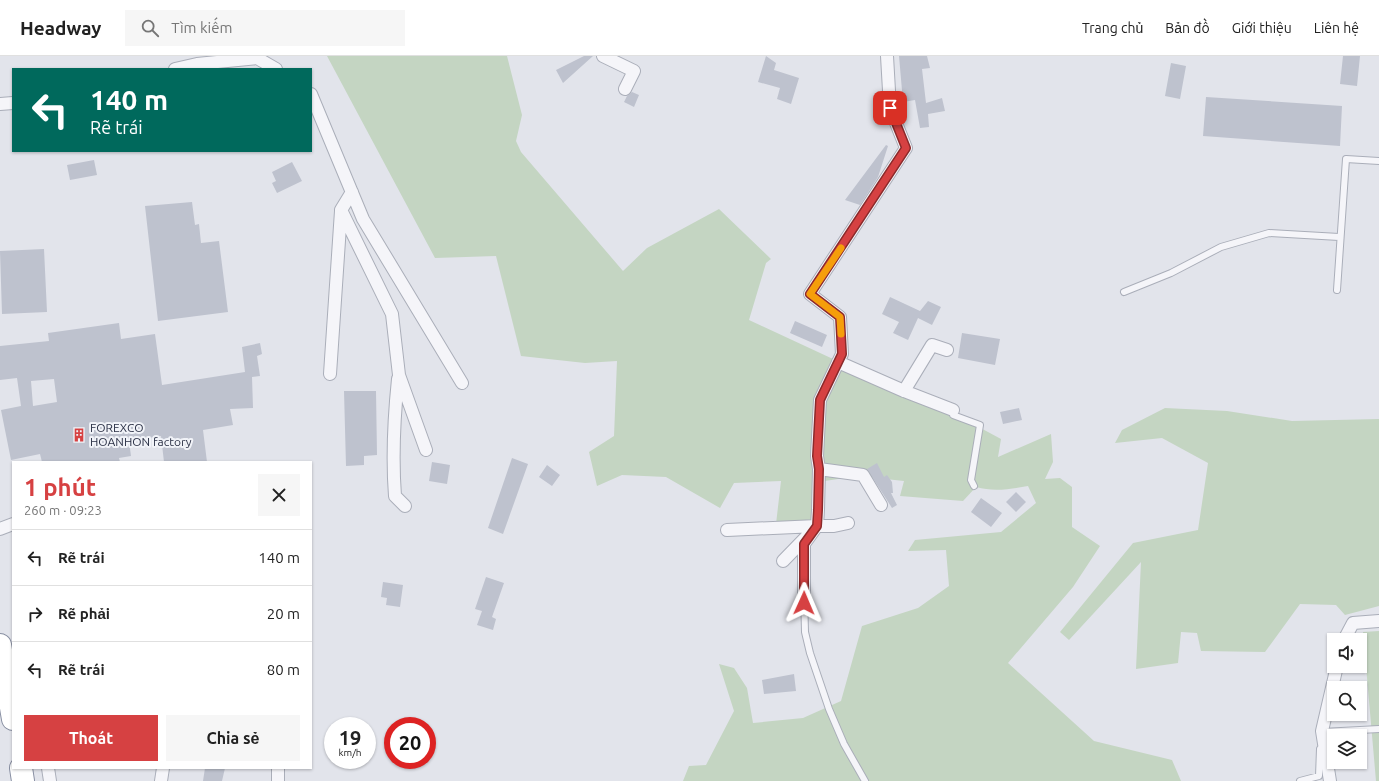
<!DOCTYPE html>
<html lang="vi">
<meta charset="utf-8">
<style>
:root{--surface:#fff;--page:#f6f6f6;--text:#222;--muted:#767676;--line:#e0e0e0;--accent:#d64142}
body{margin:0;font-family:Ubuntu,sans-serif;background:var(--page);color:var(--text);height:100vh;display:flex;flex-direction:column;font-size:15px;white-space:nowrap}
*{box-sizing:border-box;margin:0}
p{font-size:13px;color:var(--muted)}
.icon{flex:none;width:22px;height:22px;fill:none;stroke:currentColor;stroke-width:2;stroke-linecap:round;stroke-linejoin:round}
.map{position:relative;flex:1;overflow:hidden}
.drawer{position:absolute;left:12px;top:405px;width:300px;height:308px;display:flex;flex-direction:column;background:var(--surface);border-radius:0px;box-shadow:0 1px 3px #0004}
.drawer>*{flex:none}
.hud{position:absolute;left:12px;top:12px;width:300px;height:84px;border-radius:0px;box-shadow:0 1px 3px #0004;background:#00695c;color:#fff;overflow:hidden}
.fabs{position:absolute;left:1327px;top:577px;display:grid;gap:8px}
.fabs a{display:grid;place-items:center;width:40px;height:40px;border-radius:0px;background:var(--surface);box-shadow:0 1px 3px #0004;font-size:20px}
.speed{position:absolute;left:324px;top:661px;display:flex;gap:8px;font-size:20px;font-weight:700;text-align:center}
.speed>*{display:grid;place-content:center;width:52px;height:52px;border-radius:50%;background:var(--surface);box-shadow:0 1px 3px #0004;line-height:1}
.speed small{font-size:10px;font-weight:400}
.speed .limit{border:6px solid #d22;background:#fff;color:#111}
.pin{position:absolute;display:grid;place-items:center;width:34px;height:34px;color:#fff;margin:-17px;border-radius:8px;box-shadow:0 2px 6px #0006}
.me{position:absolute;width:44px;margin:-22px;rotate:1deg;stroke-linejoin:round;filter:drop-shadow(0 0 3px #0008)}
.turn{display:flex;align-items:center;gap:14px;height:84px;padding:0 12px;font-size:18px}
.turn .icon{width:52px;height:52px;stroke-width:2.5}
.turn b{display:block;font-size:28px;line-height:34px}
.round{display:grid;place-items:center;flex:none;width:42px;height:42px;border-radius:0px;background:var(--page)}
.summary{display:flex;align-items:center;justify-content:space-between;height:68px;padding:0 12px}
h1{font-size:24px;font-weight:700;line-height:30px;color:var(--accent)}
.cta{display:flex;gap:8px;margin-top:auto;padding:8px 12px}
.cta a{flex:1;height:46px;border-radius:0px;background:var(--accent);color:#fff;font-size:16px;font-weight:700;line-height:46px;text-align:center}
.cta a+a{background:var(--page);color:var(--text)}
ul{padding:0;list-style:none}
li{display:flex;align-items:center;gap:12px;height:56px;padding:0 12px;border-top:1px solid var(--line)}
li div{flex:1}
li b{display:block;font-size:15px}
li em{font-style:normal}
header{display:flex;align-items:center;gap:24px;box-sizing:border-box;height:56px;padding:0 20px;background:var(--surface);border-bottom:1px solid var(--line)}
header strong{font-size:19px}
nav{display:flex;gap:22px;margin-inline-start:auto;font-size:14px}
.search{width:280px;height:36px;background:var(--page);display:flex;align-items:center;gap:10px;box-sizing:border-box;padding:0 14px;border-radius:0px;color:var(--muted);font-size:15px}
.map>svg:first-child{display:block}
.green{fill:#c4d5c2}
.building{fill:#bec2ce;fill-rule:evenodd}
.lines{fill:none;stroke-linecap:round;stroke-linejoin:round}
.lane-casing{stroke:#aaaeb9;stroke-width:8}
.street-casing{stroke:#aaaeb9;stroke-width:14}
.highway-casing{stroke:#888fa2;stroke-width:24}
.lane{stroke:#f5f5f9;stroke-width:6}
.street{stroke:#f5f5f9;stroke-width:12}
.highway{stroke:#fff;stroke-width:22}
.route-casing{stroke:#8b2a2b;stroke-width:10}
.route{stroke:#d64142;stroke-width:7}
.slow{stroke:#f59e0b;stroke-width:7}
.labels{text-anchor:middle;stroke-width:4;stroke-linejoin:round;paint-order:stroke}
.poi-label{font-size:12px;fill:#292f44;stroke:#f1f3f8;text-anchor:start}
</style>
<header>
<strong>Headway</strong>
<div class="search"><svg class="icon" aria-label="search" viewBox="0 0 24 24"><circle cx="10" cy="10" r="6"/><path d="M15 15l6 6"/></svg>Tìm kiếm</div>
<nav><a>Trang chủ</a><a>Bản đồ</a><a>Giới thiệu</a><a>Liên hệ</a></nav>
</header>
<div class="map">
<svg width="1379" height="725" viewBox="0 0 1379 725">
<rect width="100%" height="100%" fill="#e2e4eb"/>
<!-- green -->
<path class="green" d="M327,0H507L522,59L516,85L521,96L623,215L647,192L719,153L771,203L766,207L749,264L975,369L1001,383L998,401L1051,378L1053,406L1045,423L1060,422L1072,431V471L1100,490L1073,531L1008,607L1094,685L1172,704L1181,725H683L689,710L706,709L734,655L719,608L734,612L747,632L753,667L803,662L841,645L862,570L918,552L949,530L946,494L908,495L915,484L1001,476L1036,447L1028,430C1010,433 994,436 976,431L963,445L900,440L904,425L858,420L818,426L816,471L776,468L781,425L734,427L720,452L666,421L622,419L597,430L589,396L614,380L617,305L585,307L521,300L496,200L435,202Z
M1165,352L1227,355L1292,365L1379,363V550L1345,559L1336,549L1300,548L1265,596L1201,595L1197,577L1181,576L1178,607L1136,613L1141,506L1069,584L1060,576L1133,487L1198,474L1208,407L1162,382L1115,387L1122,374Z
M1379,575V725H1376L1363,576Z"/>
<!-- building -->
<path class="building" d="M584,0H593L563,27L556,14Z
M766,0L776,7L774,14L799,22L791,48L777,43L780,32L758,26Z
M899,0H927L930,12L922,13L926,47L942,42L945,55L928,58L929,71L920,72L915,44L903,46Z
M1343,0H1360L1357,30L1340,28Z
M1171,7L1186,10L1180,43L1165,40Z
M632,36L639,39L634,51L624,46L627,40Z
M1206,41L1342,50L1340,90L1203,80Z
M886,89L888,90L878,121L860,149L845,144Z
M94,104L97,119L70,124L67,109Z
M292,106L302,125L277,137L272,127L276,125L272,116Z
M192,146L195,169L199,168L201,187L219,185L228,256L158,265L145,150Z
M44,193L47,256L2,258L0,195Z
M890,241L920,255L928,245L941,251L932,269L918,262L908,284L893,277L899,266L882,258Z
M795,265L827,279L822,291L790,277Z
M119,267L121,283L155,278L162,329L245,316L242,291L260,287L262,298L257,300L260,320L252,321L253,352L230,353L233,369L203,374L207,406H164L161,380L129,385L131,400L119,402L120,406H42L40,398L11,404L1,354L21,350L17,322L0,324V290L49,285L48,277ZM54,323L57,346L33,350L31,325Z
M962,277L1000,283L995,309L958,302Z
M344,335H376L377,399L364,400V409L346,410Z
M1019,352L1022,364L1003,368L1000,356Z
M512,402L528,408L503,478L488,472Z
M432,406L450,409L447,428L429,425Z
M877,407L884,421L887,419L892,426L893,437H891L897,449L892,452L867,413Z
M547,409L560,419L552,430L539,421Z
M1016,436L1026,446L1016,456L1006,446Z
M981,442L1002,457L991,471L971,456Z
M486,521L504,527L492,561L496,563L493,574L477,569L482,555L475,553Z
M383,526L403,529L400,551L386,549L387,542L381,541Z
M794,618L796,635L764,638L762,624Z
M205,712H225L222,725H203Z"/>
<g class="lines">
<!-- lane casing -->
<g class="lane-casing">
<path id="lane" d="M1337,234L1346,103L1379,105
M1124,236L1171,217L1221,191L1269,177L1339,181
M953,354V359L980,369L971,424L974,430
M804,538L805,576L810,597L829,653L844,688L865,725
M1322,676L1379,673
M1300,725L1319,720L1320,693"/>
</g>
<!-- street casing -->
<g class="street-casing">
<path id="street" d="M603,0L634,15L625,33
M175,13L197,8L257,2L276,13
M311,38L363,163L462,327
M0,48L13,47
M352,136L341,154L392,258L399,319L426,394
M838,306L904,335L953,354
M330,318L341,155
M398,323C394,362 392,401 395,440L405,450
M904,335L932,289L947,294
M819,413L863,419L881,449
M817,470H834L848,467
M0,473L13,468
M727,474L817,470L783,505
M804,538V488L817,470L818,454L819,413L817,400L820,344L842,298L840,261L810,238L906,92L890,52L887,0
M1344,584L1353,567L1379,565
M48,712L50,725
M278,712V725
M161,725L163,712
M1330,725L1322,675L1337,610"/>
</g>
<!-- highway casing -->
<g class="highway-casing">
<path id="highway" d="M0,589L13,663
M21,712L23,725"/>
</g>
<!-- lane -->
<use href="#lane" class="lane"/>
<!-- street -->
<use href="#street" class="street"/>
<!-- highway -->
<use href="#highway" class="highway"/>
</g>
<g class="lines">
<!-- route casing -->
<g class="route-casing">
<path id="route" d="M804,547V488L817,470L818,454L819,413L817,400L820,344L842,298L840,261L810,238L906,92L890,52"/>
</g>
<!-- route -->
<use href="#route" class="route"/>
<!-- slow -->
<path class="slow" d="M841,192L810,238L840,261L841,278"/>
</g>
<!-- icons -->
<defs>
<g id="building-bare" transform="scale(1.08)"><path d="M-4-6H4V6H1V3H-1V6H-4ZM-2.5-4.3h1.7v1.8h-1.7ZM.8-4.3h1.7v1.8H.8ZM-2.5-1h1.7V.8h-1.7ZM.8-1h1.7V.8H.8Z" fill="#d64142" stroke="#f1f3f8" stroke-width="2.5" paint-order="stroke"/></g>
</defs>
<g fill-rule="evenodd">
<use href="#building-bare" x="79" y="379"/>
</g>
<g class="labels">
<!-- poi labels -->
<g class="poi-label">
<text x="90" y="376">FOREXCO<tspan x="90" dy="14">HOANHON factory</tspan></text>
</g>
</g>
</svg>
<div class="fabs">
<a><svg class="icon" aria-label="sound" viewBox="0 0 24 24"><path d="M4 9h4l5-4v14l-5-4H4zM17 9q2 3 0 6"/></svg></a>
<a><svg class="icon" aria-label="search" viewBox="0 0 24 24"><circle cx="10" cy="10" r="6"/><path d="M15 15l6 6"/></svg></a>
<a><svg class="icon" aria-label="layers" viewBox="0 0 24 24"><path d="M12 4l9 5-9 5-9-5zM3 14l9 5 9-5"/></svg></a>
</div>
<div class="speed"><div>19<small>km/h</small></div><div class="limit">20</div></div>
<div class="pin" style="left:890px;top:52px;background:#d93025"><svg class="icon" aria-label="arrive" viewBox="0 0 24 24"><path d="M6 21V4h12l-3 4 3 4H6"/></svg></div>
<svg class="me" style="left:804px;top:547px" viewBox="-20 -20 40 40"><path d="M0-17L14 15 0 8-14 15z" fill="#d64142" stroke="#fff" stroke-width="4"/></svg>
<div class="hud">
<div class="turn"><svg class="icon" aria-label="left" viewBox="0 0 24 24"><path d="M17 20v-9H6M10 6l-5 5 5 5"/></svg><div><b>140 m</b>Rẽ trái</div></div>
</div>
<section class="drawer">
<div class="summary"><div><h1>1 phút</h1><p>260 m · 09:23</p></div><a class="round"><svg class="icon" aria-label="close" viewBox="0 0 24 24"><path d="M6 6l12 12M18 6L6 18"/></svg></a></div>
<ul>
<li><svg class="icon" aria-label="left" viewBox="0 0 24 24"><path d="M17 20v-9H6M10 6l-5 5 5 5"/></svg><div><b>Rẽ trái</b></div><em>140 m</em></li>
<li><svg class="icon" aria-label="right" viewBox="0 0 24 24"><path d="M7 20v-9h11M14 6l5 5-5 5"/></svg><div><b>Rẽ phải</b></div><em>20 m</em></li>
<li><svg class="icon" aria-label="left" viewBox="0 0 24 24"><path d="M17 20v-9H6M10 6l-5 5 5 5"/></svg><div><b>Rẽ trái</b></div><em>80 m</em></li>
</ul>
<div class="cta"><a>Thoát</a><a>Chia sẻ</a></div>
</section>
</div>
